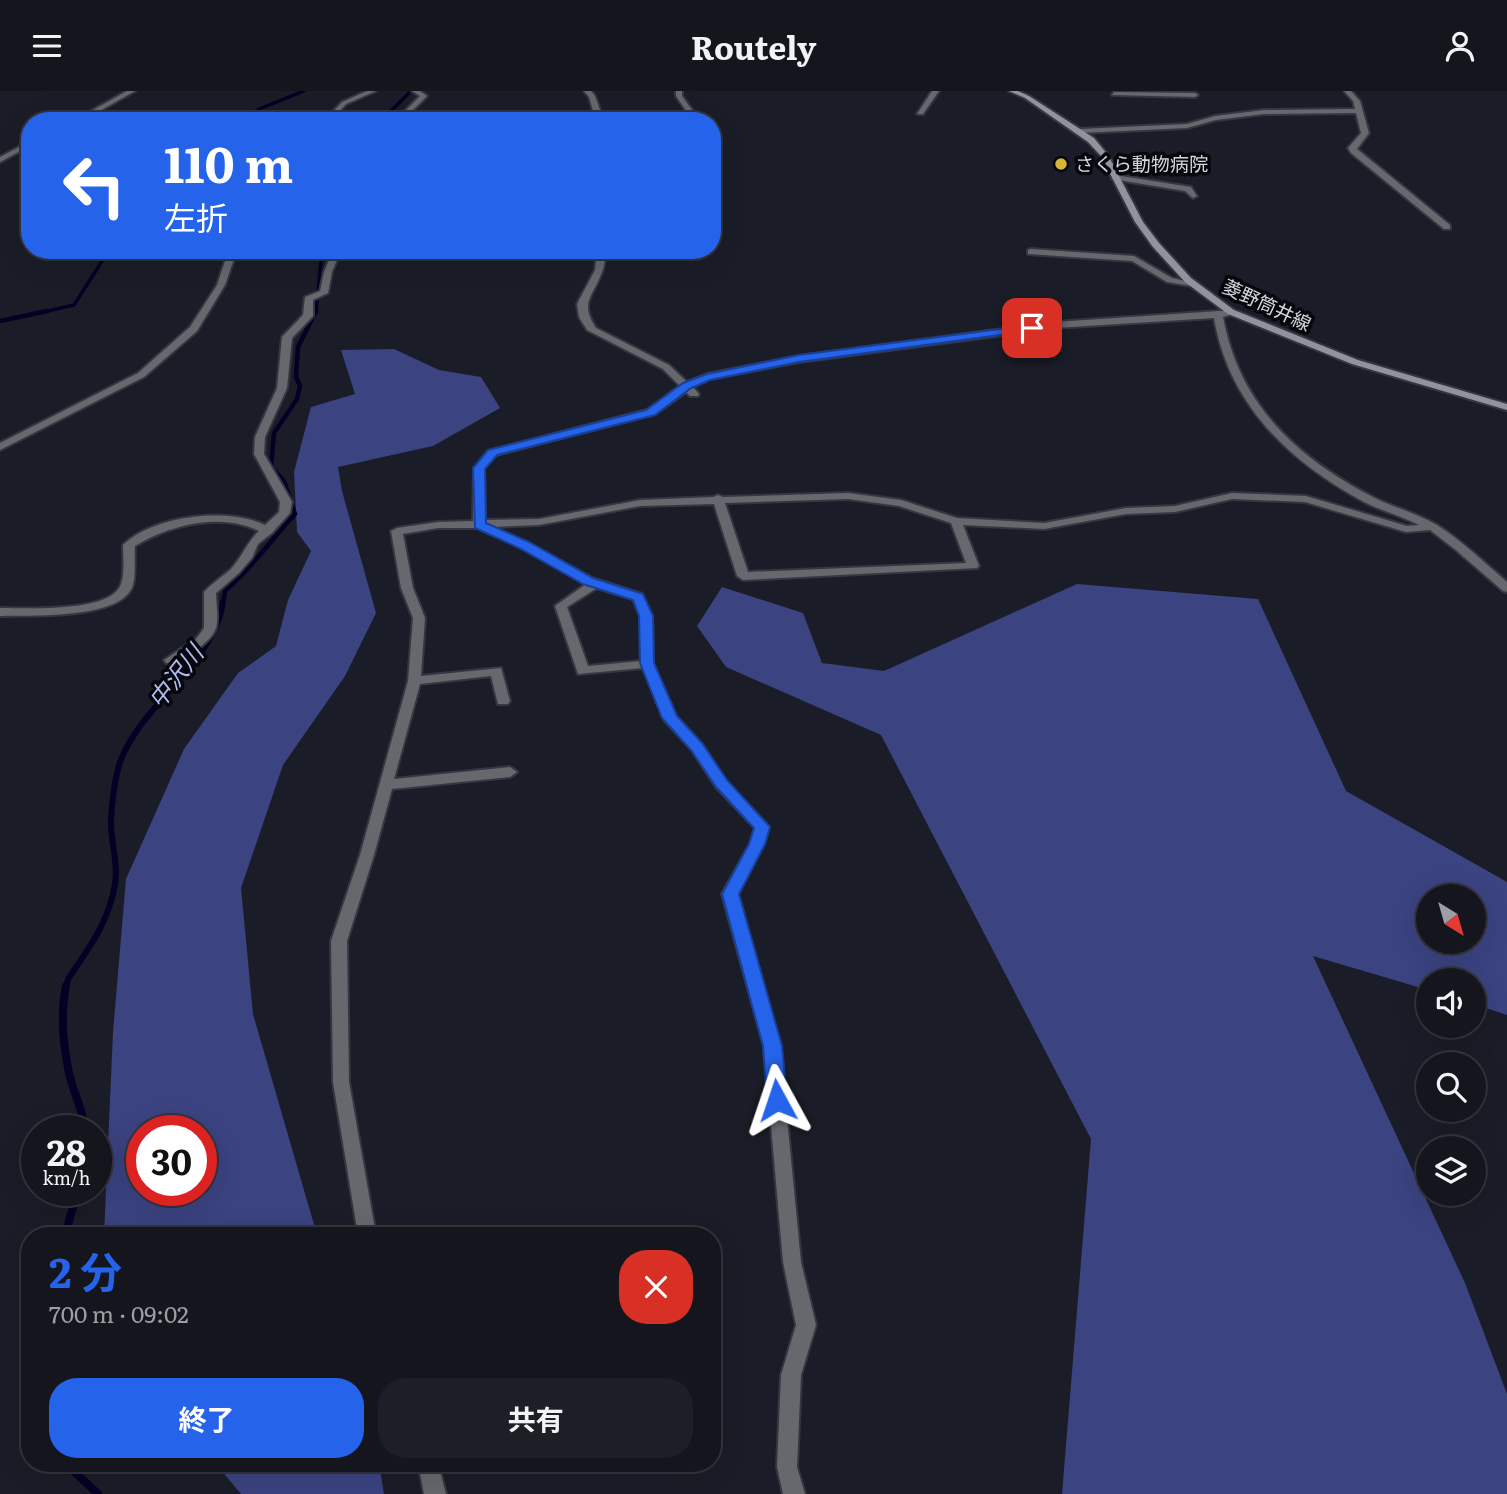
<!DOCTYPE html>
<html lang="ja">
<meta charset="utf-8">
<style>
:root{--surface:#14151d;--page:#1d1e26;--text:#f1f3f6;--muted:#9d9fa4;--line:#33343b;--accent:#2563eb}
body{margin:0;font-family:Literata,"Noto Sans JP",serif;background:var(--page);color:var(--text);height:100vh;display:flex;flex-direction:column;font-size:26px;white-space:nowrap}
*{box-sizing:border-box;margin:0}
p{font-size:23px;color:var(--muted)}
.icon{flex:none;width:38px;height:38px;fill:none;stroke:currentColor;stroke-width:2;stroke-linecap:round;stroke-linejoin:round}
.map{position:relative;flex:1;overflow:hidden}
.drawer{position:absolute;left:21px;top:1136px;width:700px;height:245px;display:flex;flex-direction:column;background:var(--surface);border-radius:28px;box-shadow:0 7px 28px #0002,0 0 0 2px var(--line)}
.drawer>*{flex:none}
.hud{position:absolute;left:21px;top:21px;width:700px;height:147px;border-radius:28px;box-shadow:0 7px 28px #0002,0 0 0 2px var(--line);background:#2563eb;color:#fff;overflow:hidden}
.needle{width:46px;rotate:143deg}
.fabs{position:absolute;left:1416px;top:793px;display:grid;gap:14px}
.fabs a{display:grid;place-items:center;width:70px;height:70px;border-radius:50%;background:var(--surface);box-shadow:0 7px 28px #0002,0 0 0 2px var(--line);font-size:35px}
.speed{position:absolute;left:21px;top:1024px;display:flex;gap:14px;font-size:35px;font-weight:700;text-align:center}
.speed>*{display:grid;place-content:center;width:91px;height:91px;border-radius:50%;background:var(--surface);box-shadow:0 7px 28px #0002,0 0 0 2px var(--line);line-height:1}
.speed small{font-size:18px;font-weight:400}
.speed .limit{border:10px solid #d22;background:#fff;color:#111}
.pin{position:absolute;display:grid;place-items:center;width:60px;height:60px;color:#fff;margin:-30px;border-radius:14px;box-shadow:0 4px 10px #0006}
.me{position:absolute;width:77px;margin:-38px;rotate:355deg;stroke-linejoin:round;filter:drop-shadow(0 0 5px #0008)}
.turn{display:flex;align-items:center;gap:24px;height:147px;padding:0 28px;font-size:32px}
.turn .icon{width:91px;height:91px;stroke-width:2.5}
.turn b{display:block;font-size:49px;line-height:60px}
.round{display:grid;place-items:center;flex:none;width:74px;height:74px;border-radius:28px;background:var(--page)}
.head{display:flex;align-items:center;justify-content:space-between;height:119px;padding:0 28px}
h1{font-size:42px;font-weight:700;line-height:52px;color:var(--accent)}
.button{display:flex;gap:14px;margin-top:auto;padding:14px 28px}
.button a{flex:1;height:80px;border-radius:28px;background:var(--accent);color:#fff;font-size:28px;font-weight:700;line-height:80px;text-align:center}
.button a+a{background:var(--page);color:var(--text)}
header{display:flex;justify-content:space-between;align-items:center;height:91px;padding:0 28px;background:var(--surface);font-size:32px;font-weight:700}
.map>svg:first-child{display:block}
.forest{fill:#3b4381;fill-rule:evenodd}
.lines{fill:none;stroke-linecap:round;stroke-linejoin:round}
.stream-far3{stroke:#040025;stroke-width:3.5}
.stream-far2{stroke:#040025;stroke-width:4.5}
.stream-far1{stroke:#040025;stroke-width:6}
.stream{stroke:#040025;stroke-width:8}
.minor-casing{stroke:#343641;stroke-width:4}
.secondary-casing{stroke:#343641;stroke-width:4}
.minor{fill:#66686e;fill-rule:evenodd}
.secondary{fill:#90939c;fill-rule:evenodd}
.route{fill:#2563eb;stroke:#184099;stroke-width:2}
.poi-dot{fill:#d3b635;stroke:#06070c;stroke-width:2.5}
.labels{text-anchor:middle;stroke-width:7;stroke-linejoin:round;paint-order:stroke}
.far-poi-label{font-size:19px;fill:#d5d6de;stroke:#06070c;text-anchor:start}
.far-street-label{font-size:19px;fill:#d5d6de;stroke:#06070c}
.water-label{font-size:24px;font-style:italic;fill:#b1bcf4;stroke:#06070c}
</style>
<header><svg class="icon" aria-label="menu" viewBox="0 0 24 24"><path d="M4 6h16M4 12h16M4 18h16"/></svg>Routely<svg class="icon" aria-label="person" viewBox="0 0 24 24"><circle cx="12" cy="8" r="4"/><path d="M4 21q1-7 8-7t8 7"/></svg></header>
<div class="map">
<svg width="1507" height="1403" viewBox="0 0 1507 1403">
<rect width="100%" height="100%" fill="#1a1c27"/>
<!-- forest -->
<path class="forest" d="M394,258L439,279L481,286L500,317L433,355L338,376L342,400L376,522L345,585L283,674L241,797L253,923L317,1144H104L113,941L126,788L184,658L238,582L276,555L288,509L311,460L297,441L294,381L311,316L355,303L341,259ZM142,1040H201V1099H142Z
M1077,493L1258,508L1346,700L1507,791V924L1474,913V889H1428V899L1313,865L1465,1192L1507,1303V1403H1062L1091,1048L881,644L726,576L697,535L722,496L803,522L822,572L884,580ZM1428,805H1474V850H1428Z
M215,1372H379L384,1403H241Z"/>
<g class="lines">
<!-- stream-far3 -->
<path class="stream-far3" d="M245,30L259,18L304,0
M381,30L411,0
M39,222L74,214L109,159
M316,222L322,159"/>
<!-- stream-far2 -->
<path class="stream-far2" d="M0,230L47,220
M223,513L225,500C252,477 271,449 295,423L284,390L271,376L274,342L297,308L300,295L296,286L298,256L316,220"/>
<!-- stream-far1 -->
<path class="stream-far1" d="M66,897L68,888C89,857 109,831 115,793C119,773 110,750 111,729C112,712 115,687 120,671C142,612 215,571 223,511"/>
<!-- stream -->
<path class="stream" d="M66,895C60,923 63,953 69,982C73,1002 84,1019 84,1040
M65,1144L78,1099
M30,1264L27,1283L30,1290
M65,1372L98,1403"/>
<!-- minor casing -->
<g class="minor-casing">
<path id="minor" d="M127,0H135L82,30H73Z
M367,0H376L346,13L331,30H324L342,11Z
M412,0H420L427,5L402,30H395L420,5Z
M584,0H591L595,5L604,30H596L589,6Z
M676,0H682V5L700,30H693L676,5Z
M932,0H939L923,23H917Z
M1344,0H1351L1360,10L1369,42L1357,58L1450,134V138H1444L1351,62L1348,57L1361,42L1356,22L1264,23L1216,29L1187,37L1080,42L1076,40L1080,38L1187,33L1215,25L1264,19L1355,18L1353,10Z
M1114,1L1195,2L1198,4L1195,6L1112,4Z
M30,50V55L0,71V66Z
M1108,72H1173L1177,74L1173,76H1105L1104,74Z
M1115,84L1191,96L1197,105L1193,107L1185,100L1112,88V84Z
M1031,158L1134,165L1172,187L1195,192L1191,195L1167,191L1132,170L1028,163V159Z
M232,159H241L234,168L225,194L197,240L144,286L0,359V352L138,282L190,236L217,194L226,167Z
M333,159H341L332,181L328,202L313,209V225L292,247L287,297L265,346L264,363L292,411L290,422L272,442L258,453L252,467L239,482L216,502C216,512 219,528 216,537C212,551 179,574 166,572L164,569L196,548L204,537V501C212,492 222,486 231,478C242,466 247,451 259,440C220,421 170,434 135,455C134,467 136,483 133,494C123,529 29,524 0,525V517C25,517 112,522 121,493C125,482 123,466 123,454C154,424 228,416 265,434L279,421L280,411L254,363L255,346L277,297L282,246L303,224L305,206L320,200L324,181Z
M597,159H605C605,166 605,175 602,181C593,206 579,211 596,237L669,274L687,291L707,283L799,265L1055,231L1234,219V223L1223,226C1239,313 1296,366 1373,406C1394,417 1417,422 1437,434C1462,450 1484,471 1507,491V501L1503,500L1457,460L1430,439L1406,441L1305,411L1232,408L1175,421L1126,423L1044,438L963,434L979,475L977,477L743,489L737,485L714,413L640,415L539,434L493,436L528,452L592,487L642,503L652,525L653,573L676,625L702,653L726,690L769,736L764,753L738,803L780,955L801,1171L816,1234L801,1284L797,1376L805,1403H783L777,1376L781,1284L796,1234L783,1171L764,955L722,803L750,753L755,737L716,696L692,659L665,630L643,577L578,583L555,515L586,493L520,456L479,437H438L403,443L413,497L425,527L421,585L501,577L510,610L508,613H498L491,585L420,593L394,688L510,676L517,681L510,686L392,698L374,764L347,850L349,991L376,1144H358L333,991L331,850L360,764L408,590L413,527L401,497L391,440L397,437L438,431L473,430L474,377L488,360L647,319L680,295L663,278L587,239L579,226L577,213L595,179ZM1214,227C1229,314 1289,370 1364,411C1382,420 1401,425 1419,434L1407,435L1306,405L1232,402L1175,415L1126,417L1044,432L957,427L901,409L848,402L723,406L718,404L713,406L640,409L539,428L485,429L484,377L496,364L655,323L686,301L690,305H698L699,303L693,296L710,288L799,271L1055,237ZM848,408L899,415L951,432L966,472L748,481L725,412ZM597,497L633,508L640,525L641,570L588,575L567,516Z
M418,1372H438L446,1403H424Z"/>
</g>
<!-- secondary casing -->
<g class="secondary-casing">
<path id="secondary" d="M1009,0H1018L1029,5L1094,47L1108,64L1143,131L1159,152L1191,187L1234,219L1358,269L1507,313V319L1352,273L1228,223L1185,191L1153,156L1135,131L1101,65L1088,51L1025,7Z"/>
</g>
<!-- minor -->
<use href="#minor" class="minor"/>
<!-- secondary -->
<use href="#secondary" class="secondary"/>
</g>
<!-- route -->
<path class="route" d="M1032,234L1036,235V239L799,271L710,289L691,297L655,324L497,364L485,378L486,432L529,451L593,487L643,503L653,525L654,572L677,625L702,652L727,689L770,736L765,753L739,803L782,955L787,1009L784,1015H770L767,1009L763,955L722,803L749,753L754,737L716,696L691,659L662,627L640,572L639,525L633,509L583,493L519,457L475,437L473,377L488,359L646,319L683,292L707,283L799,264Z"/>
<!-- markers -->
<circle class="poi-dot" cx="1061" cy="73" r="7"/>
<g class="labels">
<!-- far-poi labels -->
<g class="far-poi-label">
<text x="1075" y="80">さくら動物病院</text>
</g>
<!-- far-street labels -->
<g class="far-street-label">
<text transform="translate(1267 214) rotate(25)" y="7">菱野筒井線</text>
</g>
<!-- water labels -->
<g class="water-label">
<text transform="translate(176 586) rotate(-52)" y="8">中沢川</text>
</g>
</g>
</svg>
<div class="fabs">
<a><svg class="needle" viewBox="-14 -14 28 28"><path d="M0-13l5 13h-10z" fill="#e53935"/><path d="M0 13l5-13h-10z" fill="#9d9fa4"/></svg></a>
<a><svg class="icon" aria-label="sound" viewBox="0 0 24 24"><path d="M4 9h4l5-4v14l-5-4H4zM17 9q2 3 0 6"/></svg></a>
<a><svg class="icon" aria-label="search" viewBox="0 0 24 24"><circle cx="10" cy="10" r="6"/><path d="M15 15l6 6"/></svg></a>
<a><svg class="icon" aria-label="layers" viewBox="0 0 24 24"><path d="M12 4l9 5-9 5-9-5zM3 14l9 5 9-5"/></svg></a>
</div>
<div class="speed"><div>28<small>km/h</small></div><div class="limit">30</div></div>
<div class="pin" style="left:1032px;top:237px;background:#d93025"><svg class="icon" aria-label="arrive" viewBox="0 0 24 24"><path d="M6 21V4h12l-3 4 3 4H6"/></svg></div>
<svg class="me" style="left:777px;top:1009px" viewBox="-20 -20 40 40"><path d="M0-17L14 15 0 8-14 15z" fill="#2563eb" stroke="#fff" stroke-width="4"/></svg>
<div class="hud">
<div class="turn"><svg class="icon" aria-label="left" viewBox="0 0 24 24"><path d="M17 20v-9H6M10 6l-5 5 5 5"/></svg><div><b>110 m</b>左折</div></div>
</div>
<section class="drawer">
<div class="head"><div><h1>2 分</h1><p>700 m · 09:02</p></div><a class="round" style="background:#d93025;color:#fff"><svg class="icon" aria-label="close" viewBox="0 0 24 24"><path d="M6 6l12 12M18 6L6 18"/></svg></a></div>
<div class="button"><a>終了</a><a>共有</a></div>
</section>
</div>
